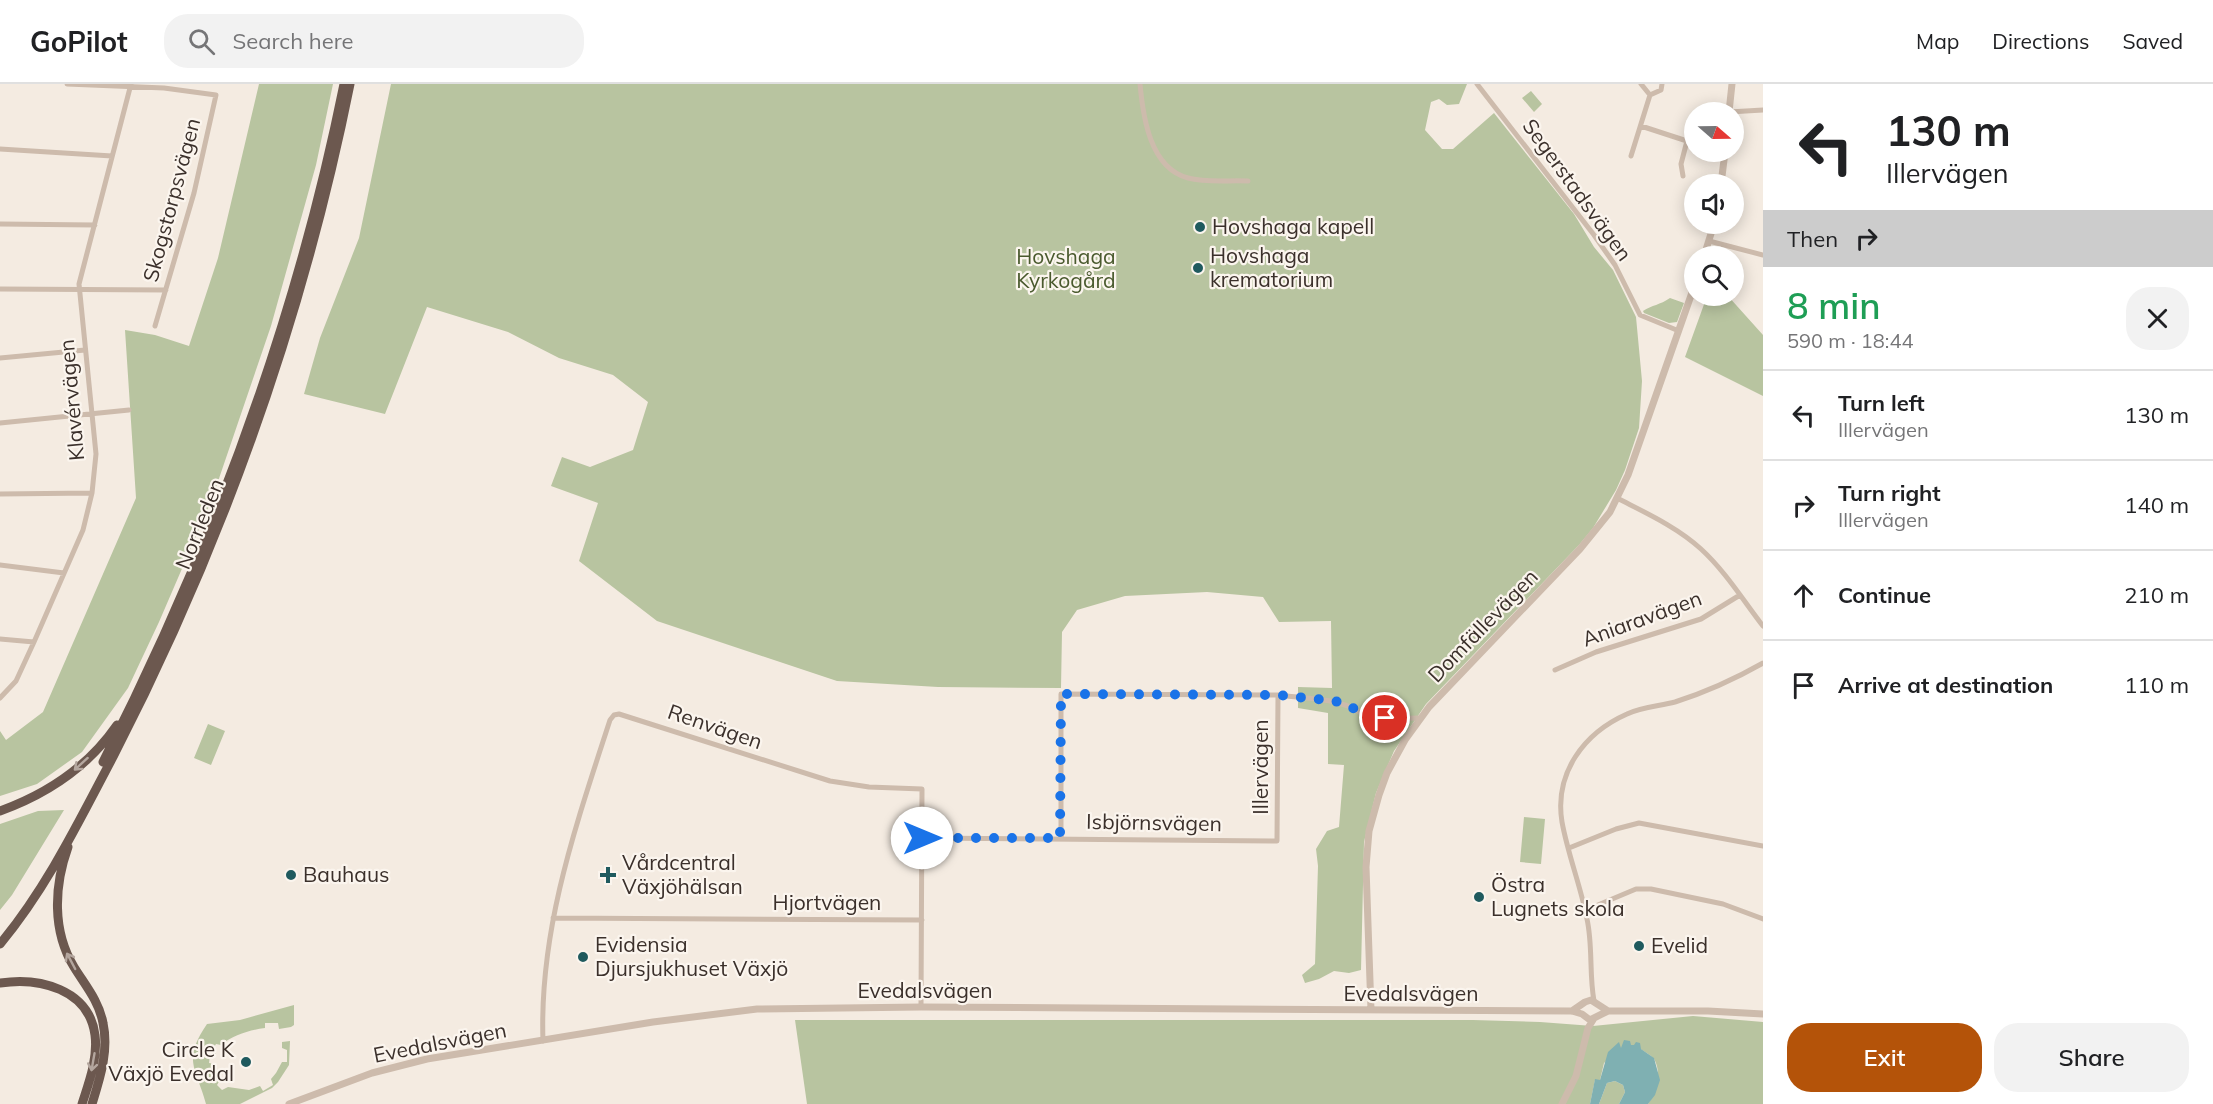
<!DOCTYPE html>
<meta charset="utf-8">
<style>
:root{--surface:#fff;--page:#f2f2f2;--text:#202124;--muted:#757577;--line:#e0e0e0;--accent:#b45309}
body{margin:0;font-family:Mulish,sans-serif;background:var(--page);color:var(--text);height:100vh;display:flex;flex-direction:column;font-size:22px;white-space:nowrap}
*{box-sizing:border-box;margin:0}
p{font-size:20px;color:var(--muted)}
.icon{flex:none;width:33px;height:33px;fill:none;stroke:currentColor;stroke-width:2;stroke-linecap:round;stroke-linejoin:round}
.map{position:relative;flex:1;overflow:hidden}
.drawer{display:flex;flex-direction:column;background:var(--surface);width:450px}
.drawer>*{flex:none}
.top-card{background:#fff;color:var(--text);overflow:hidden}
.needle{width:39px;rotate:110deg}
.controls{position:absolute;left:1684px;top:18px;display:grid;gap:12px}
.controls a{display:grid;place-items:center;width:60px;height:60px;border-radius:50%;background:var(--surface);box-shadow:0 3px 15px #0003;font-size:30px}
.pin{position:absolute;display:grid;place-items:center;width:51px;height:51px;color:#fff;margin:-26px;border:3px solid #fff;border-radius:50%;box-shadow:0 2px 6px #0007}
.me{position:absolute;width:66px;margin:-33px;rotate:90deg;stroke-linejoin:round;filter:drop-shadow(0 0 4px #0008)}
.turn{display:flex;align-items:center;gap:21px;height:126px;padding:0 24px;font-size:27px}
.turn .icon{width:78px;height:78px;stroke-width:2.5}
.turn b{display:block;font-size:42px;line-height:51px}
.then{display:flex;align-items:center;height:57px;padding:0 24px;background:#0003;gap:12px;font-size:22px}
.round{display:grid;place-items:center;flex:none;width:63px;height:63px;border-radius:24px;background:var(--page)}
.summary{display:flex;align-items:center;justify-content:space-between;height:102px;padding:0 24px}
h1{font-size:36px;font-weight:600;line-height:45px;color:#1e9e55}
.button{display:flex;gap:12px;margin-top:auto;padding:12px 24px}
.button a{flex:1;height:69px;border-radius:24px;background:var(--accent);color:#fff;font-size:24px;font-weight:600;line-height:69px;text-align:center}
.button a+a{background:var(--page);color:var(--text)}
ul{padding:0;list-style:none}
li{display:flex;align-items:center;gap:18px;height:90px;padding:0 24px;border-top:2px solid var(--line)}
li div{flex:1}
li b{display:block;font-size:22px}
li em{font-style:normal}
header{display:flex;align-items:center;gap:36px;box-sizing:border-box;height:84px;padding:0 30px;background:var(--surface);border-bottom:2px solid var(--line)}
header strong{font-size:28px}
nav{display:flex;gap:33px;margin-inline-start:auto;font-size:21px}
.search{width:420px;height:54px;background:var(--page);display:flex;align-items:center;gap:15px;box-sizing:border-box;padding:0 21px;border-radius:24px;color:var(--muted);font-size:22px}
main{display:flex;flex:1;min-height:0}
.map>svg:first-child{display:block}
.green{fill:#b8c4a0}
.water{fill:#7fb0b2}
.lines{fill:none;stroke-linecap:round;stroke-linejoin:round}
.minor{stroke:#cdbbac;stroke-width:5}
.tertiary{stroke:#cdbbac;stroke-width:7}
.trunk{stroke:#6c584f;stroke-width:9}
.oneway{stroke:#b4a69e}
.route{stroke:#1a73e8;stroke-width:10;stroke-dasharray:0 18}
.poi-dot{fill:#1f5a5e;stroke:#fbf5ee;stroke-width:2}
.labels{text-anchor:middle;stroke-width:4.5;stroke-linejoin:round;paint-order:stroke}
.street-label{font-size:21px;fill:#3b302b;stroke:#fbf5ee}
.poi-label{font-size:21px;fill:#3b302b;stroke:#fbf5ee;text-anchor:start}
.park-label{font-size:21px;fill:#4a5a2e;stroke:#fbf5ee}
</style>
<header>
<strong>GoPilot</strong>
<div class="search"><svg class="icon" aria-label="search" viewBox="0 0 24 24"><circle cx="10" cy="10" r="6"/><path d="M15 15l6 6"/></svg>Search here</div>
<nav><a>Map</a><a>Directions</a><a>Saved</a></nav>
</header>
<main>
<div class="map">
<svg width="1763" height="1020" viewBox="0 0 1763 1020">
<rect width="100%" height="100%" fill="#f4ebe1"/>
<!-- green -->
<path class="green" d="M259,0H333L316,81L271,242L212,415L159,538L128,604L82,668L37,700L0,712V647L6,656L43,628L136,414L125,246L155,251L189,262L218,174Z
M391,0H1467L1459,20L1447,21L1439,15L1431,18L1425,46L1442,65H1453L1494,29L1574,130L1594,163L1613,186L1636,233L1642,297L1639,344L1625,386L1616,406L1593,444L1579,461L1426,620L1394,667L1376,709L1364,758L1361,886L1349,889L1334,887L1319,895L1305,899L1302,891L1315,880L1318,782L1316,765L1327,747L1339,743L1344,681L1328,680V629L1298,624V603L1332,604L1331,537L1279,538L1263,513L1207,508L1125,512L1077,526L1062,548L1061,604L938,603L837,597L657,537L579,477L598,419L551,402L562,373L590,383L633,366L648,318L613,291L559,274L508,248L427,223L385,330L304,310L320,254L359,154Z
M1531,7L1542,20L1534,28L1522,14Z
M1707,212H1728L1763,251V312L1685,273Z
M1670,214L1684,219L1677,238L1669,239L1644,229L1643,227C1652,221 1660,221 1670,214Z
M208,640L225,647L211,681L194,674Z
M64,726L12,811L0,826V740L38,727Z
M1524,733L1545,735L1541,780L1520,778Z
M294,921V941L291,943L279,945L278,939H265V944C249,946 233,951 221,961L216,960L212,967L216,969L215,972H210L209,979L215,980V987L220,996L217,1001L222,1006L228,1003L249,1006L260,1002L263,1007L273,1001L271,995L276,989L282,978H287V966L282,964V958L290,957L289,981L278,998L272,1004L240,1020H206C196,983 182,977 207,940L240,936Z
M1693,932L1763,938V1020H1648C1657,1008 1662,988 1654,975C1650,970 1640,965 1634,961L1621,965L1604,979L1600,996H1595L1590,1020H807L795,936H1473L1540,938L1593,942Z
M1615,997L1623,1001L1625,1008L1619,1020H1599L1607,999Z"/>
<!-- water -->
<path class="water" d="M1624,956L1630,957L1631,961H1634L1636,958L1640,959L1641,965L1654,974L1660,996L1655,1011L1648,1020H1619L1625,1008L1623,1001L1615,997L1607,999L1599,1020H1590L1595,995L1600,996L1608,968L1619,958L1621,964Z"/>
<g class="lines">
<!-- minor -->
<path class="minor" d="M67,0L164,4L216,11L194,109L155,242
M1140,0C1143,33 1150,84 1188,94C1207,99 1229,96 1248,97
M1477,0L1594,151L1615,181L1640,231L1679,247
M1641,0L1650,11L1661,6L1662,0
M1729,28L1763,26
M1641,42L1687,57L1681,80L1683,92
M0,65L112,72
M1631,72L1650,11
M0,140L95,141
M1709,157L1763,171
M0,205L166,206
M0,274L85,266
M0,339L129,326
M0,410L92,409
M1617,414C1646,429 1677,443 1701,465C1725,487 1743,516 1763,542
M0,481L64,489
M0,555L34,558
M1555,586L1596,568L1701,535L1740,511
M1278,611C1309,615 1345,613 1369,635L1419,634
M0,614L16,597L34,558L83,446L92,409L96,370L79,200L131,0
M922,754L1277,757L1278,611L1061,610V755
M1569,764L1616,745L1639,739L1763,762
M1586,826L1636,805H1651L1723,820L1763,835
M553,834L922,836
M1594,917C1589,890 1593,862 1587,835C1581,803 1568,771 1562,738C1554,689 1584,649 1627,630C1641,623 1660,622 1675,618C1706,608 1735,595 1763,579
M543,957C539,845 576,741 610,636L614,631L619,630L830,697L869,703L922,705L921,923"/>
<!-- tertiary -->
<path class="tertiary" d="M1729,28L1732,0
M1721,100L1725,68
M1704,172L1714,140
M1371,926L1366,783L1369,747L1379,711L1387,689L1405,656L1429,623L1580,465L1610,428L1628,391L1695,200
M1572,927L1585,918L1591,916L1608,927
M289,1020L372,989L427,975L653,938L757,925L921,923L1572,927L1582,930L1590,936L1608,927H1708L1763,930
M1562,1020L1576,992L1588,944L1593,936"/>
<!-- trunk -->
<path class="trunk" d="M103,678C213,462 296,238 344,0
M0,727C47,710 88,683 117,641
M68,763C54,802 52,847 74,883C85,901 99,917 103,939C109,967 100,994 92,1020
M0,860C47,804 80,735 114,671C223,459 303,234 350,0
M0,899C39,893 89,905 95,951C98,975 89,998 82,1020"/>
</g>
<!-- one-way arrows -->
<defs><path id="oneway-shaft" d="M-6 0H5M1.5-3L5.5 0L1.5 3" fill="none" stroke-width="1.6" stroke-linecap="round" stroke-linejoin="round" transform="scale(1.5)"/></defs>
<g class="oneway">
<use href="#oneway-shaft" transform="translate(81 680) rotate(138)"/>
<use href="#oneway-shaft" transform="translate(71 877) rotate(-118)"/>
<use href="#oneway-shaft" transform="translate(93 978) rotate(100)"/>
</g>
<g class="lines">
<!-- route -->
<path class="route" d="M922,754H1060L1061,610L1278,611L1335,617L1360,627L1369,635L1385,634"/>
</g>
<!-- markers -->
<g class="poi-dot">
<circle cx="1200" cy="143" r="6"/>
<circle cx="1198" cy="184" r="6"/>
<circle cx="291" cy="791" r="6"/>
<path d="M605 782h6v6h6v6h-6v6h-6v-6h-6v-6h6z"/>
<circle cx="1479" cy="813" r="6"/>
<circle cx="1639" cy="862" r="6"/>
<circle cx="583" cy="873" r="6"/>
<circle cx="246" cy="978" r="6"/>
</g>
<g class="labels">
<!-- street labels -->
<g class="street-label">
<text transform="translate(1577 106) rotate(54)" y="7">Segerstadsvägen</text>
<text transform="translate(172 116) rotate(-75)" y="7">Skogstorpsvägen</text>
<text transform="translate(72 316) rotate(-95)" y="7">Klavérvägen</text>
<text transform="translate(200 440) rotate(-68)" y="7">Norrleden</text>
<text transform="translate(1642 535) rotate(-20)" y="7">Aniaravägen</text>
<text transform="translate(1483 542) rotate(-46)" y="7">Domfällevägen</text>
<text transform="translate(715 643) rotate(19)" y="7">Renvägen</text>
<text transform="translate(1261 683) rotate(-90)" y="7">Illervägen</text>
<text transform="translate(1154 739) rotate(1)" y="7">Isbjörnsvägen</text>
<text x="827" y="826">Hjortvägen</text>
<text x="925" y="914">Evedalsvägen</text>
<text x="1411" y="917">Evedalsvägen</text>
<text transform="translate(440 959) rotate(-11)" y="7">Evedalsvägen</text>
</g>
<!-- poi labels -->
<g class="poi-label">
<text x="1212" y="150">Hovshaga kapell</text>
<text x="1210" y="179">Hovshaga<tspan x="1210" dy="24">krematorium</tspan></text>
<text x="622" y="786">Vårdcentral<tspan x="622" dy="24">Växjöhälsan</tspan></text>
<text x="303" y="798">Bauhaus</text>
<text x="1491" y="808">Östra<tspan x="1491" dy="24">Lugnets skola</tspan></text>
<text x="595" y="868">Evidensia<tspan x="595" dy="24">Djursjukhuset Växjö</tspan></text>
<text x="1651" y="869">Evelid</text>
<text x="234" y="973" text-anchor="end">Circle K<tspan x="234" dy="24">Växjö Evedal</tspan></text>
</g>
<!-- park labels -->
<g class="park-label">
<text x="1066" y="180">Hovshaga<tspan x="1066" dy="24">Kyrkogård</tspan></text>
</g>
</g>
</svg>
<div class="controls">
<a><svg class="needle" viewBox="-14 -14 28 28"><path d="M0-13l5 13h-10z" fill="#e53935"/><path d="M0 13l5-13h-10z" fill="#757577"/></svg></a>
<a><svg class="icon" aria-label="sound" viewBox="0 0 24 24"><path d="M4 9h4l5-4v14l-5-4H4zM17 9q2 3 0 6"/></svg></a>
<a><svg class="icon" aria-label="search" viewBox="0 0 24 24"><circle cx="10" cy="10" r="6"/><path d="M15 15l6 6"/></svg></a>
</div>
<div class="pin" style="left:1385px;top:634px;background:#d93025"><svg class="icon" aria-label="arrive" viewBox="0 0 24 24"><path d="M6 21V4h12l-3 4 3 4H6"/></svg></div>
<svg class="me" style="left:922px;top:754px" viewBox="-20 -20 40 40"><circle r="19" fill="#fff"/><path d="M0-13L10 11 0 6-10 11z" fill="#1a73e8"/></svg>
</div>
<section class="drawer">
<div class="top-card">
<div class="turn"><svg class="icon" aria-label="left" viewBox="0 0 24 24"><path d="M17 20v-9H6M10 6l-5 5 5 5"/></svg><div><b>130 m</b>Illervägen</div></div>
<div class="then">Then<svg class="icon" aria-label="right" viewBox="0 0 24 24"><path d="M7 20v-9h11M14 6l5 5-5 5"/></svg></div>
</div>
<div class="summary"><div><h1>8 min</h1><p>590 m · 18:44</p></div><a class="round"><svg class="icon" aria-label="close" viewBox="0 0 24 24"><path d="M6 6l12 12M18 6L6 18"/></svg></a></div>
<ul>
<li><svg class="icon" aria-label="left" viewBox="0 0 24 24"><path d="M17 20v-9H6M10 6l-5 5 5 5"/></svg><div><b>Turn left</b><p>Illervägen</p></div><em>130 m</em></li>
<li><svg class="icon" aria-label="right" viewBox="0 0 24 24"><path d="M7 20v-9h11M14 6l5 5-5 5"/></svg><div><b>Turn right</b><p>Illervägen</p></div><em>140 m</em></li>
<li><svg class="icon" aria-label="ahead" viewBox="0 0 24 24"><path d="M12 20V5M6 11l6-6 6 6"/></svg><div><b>Continue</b></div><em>210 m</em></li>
<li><svg class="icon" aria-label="arrive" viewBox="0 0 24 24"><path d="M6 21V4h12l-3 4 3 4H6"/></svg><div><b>Arrive at destination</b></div><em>110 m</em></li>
</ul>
<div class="button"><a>Exit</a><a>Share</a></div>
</section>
</main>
